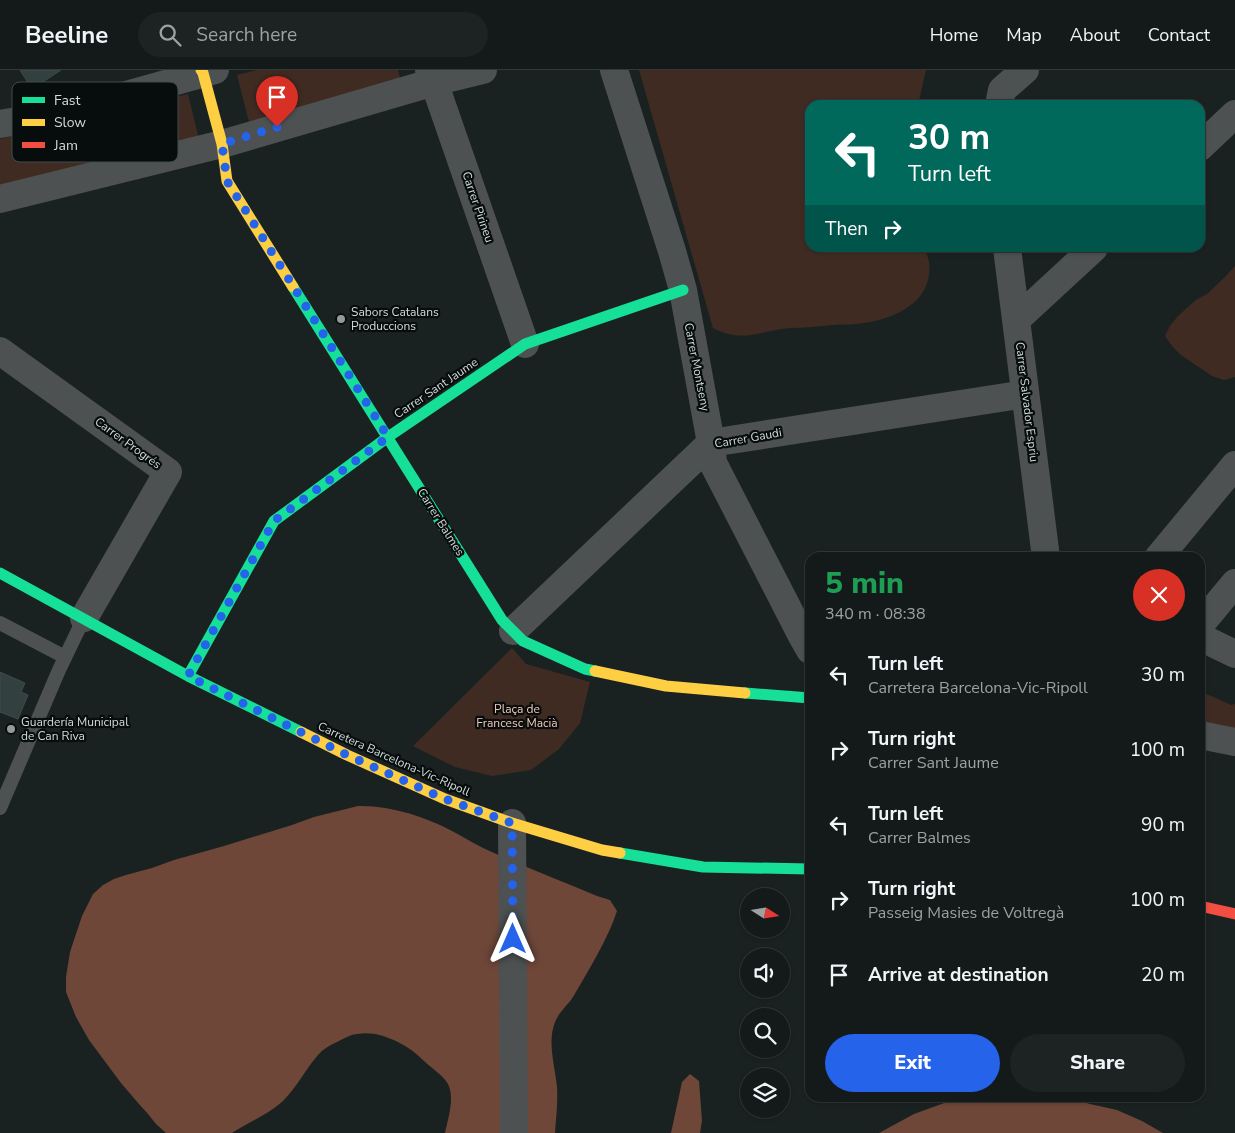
<!DOCTYPE html>
<meta charset="utf-8">
<style>
:root{--surface:#141a19;--page:#1d2322;--text:#f1f3f6;--muted:#9da1a2;--line:#333838;--accent:#2563eb}
body{margin:0;font-family:"Nunito Sans",sans-serif;background:var(--page);color:var(--text);height:100vh;display:flex;flex-direction:column;font-size:19px;white-space:nowrap}
*{box-sizing:border-box;margin:0}
p{font-size:16px;color:var(--muted)}
.icon{flex:none;width:28px;height:28px;fill:none;stroke:currentColor;stroke-width:2;stroke-linecap:round;stroke-linejoin:round}
.map{position:relative;flex:1;overflow:hidden}
.side{position:absolute;left:805px;top:482px;width:400px;height:550px;display:flex;flex-direction:column;background:var(--surface);border-radius:15px;box-shadow:0 1px 4px #0004,0 0 0 1px var(--line)}
.side>*{flex:none}
.guide{position:absolute;left:805px;top:30px;width:400px;height:152px;border-radius:15px;box-shadow:0 1px 4px #0004,0 0 0 1px var(--line);background:#00695c;color:#fff;overflow:hidden}
.needle{width:32px;rotate:102deg}
.fabs{position:absolute;left:740px;top:818px;display:grid;gap:10px}
.fabs a{display:grid;place-items:center;width:50px;height:50px;border-radius:50%;background:var(--surface);box-shadow:0 1px 4px #0004,0 0 0 1px var(--line);font-size:25px}
.pin{position:absolute;display:grid;place-items:center;width:42px;height:42px;color:#fff;margin:-51px -21px;border-radius:50% 50% 50% 0;rotate:-45deg;box-shadow:0 0 5px #0007}
.pin .icon{rotate:45deg}
.me{position:absolute;width:55px;margin:-28px;rotate:0deg;stroke-linejoin:round;filter:drop-shadow(0 0 4px #0008)}
.turn{display:flex;align-items:center;gap:18px;height:105px;padding:0 20px;font-size:22px}
.turn .icon{width:65px;height:65px;stroke-width:2.5}
.turn b{display:block;font-size:35px;line-height:42px}
.then{display:flex;align-items:center;height:48px;padding:0 20px;background:#0003;gap:10px;font-size:19px}
.round{display:grid;place-items:center;flex:none;width:52px;height:52px;border-radius:26px;background:var(--page)}
.head{display:flex;align-items:center;justify-content:space-between;height:85px;padding:0 20px}
h1{font-size:30px;font-weight:800;line-height:38px;color:#1e9e55}
.action{display:flex;gap:10px;margin-top:auto;padding:10px 20px}
.action a{flex:1;height:58px;border-radius:30px;background:var(--accent);color:#fff;font-size:20px;font-weight:800;line-height:58px;text-align:center}
.action a+a{background:var(--page);color:var(--text)}
ul{padding:0;list-style:none}
li{display:flex;align-items:center;gap:15px;height:75px;padding:0 20px}
li div{flex:1}
li b{display:block;font-size:19px}
li em{font-style:normal}
header{display:flex;align-items:center;gap:30px;box-sizing:border-box;height:70px;padding:0 25px;background:var(--surface);border-bottom:1px solid var(--line)}
header strong{font-size:24px}
nav{display:flex;gap:28px;margin-inline-start:auto;font-size:18px}
.search{width:350px;height:45px;background:var(--page);display:flex;align-items:center;gap:12px;box-sizing:border-box;padding:0 18px;border-radius:28px;color:var(--muted);font-size:19px}
.map>svg:first-child{display:block}
.green{fill:#402b23}
.forest{fill:#6e4739}
.building{fill:#32403f;stroke:#424948}
.lines{fill:none;stroke-linecap:round;stroke-linejoin:round}
.lane{stroke:#4e5151;stroke-width:14}
.street{stroke:#4e5151;stroke-width:28}
.fast{stroke:#16e098;stroke-width:11}
.slow{stroke:#ffcf43;stroke-width:11}
.jam{stroke:#f24e42;stroke-width:11}
.route{stroke:#2563eb;stroke-width:9;stroke-dasharray:0 16.2}
.poi-dot{fill:#929b9a;stroke:#060d0c;stroke-width:2}
.labels{text-anchor:middle;stroke-width:4.5;stroke-linejoin:round;paint-order:stroke}
.street-label{font-size:12px;fill:#d2dcdb;stroke:#060d0c}
.poi-label{font-size:12px;fill:#d2dcdb;stroke:#060d0c;text-anchor:start}
.park-label{font-size:12px;fill:#f7c8b7;stroke:#060d0c}
.key{fill:#060d0c;stroke:#434b4a;stroke-width:1}
.key-label{font-size:14px;fill:#d2dcdb}
</style>
<header>
<strong>Beeline</strong>
<div class="search"><svg class="icon" aria-label="search" viewBox="0 0 24 24"><circle cx="10" cy="10" r="6"/><path d="M15 15l6 6"/></svg>Search here</div>
<nav><a>Home</a><a>Map</a><a>About</a><a>Contact</a></nav>
</header>
<div class="map">
<svg width="1235" height="1063" viewBox="0 0 1235 1063">
<rect width="100%" height="100%" fill="#1a2221"/>
<!-- green -->
<path class="green" d="M257,0H398L401,12L249,52L237,5Z
M639,0H926L918,35H810V178H925C926,182 928,187 929,192C934,234 891,251 856,254C849,255 841,254 833,255C819,256 805,258 791,258C760,260 744,274 713,258Z
M188,24L199,69L0,116V69Z
M1235,196V307L1224,310L1212,306L1181,285L1172,276L1165,266L1170,256L1178,246L1196,230L1207,224L1225,207Z
M512,578L526,594L590,612L580,653L559,679L531,700L492,706L455,697L413,676Z
M1200,621L1231,635L1235,634V660L1200,653Z"/>
<!-- forest -->
<path class="forest" d="M358,736C389,735 427,747 454,762C467,769 480,777 494,783C528,798 563,812 597,826L610,830L617,841C608,869 588,901 573,927C568,935 559,942 555,952C547,972 555,996 557,1017C558,1032 556,1048 555,1063H445C448,1048 455,1029 448,1014C443,1005 431,998 423,990C408,975 380,960 358,964C351,964 343,969 337,972C330,975 323,979 318,985C305,1000 297,1017 283,1031C269,1044 251,1051 235,1061L232,1063H166L156,1054L148,1044L139,1034L121,1013L89,970L76,947L66,922V907L70,882L82,846L93,824L103,815L114,809L126,805L152,798L174,790L224,776L292,755L314,747Z
M690,1004L699,1011L702,1051L700,1063H671L682,1012Z
M958,1028H1069L1090,1034L1117,1040L1142,1051L1163,1063H879L914,1044Z"/>
<!-- building -->
<path class="building" d="M20,0H61L32,19Z
M0,602L25,613L21,622L28,625L18,649L0,642Z"/>
<g class="lines">
<!-- lane -->
<path class="lane" d="M0,553L65,587
M0,738L59,600L84,548"/>
<!-- street -->
<path class="street" d="M429,0L434,12L525,274
M614,0L672,181L683,220L711,373L713,393L802,566L810,580
M999,35L1002,20L1025,0
M0,54L59,44L215,0
M1200,77L1235,44
M0,129L222,74L434,12L483,0
M1007,178L1046,488
M1016,250L1094,178
M0,281L168,402L84,548
M1158,488L1235,395
M1200,555L1235,513
M513,561L711,373L1025,324
M1200,567L1235,584
M1200,665L1235,672
M512,753L514,1063"/>
<!-- fast -->
<path class="fast" d="M293,217L502,550L523,571L585,599L595,601
M0,503L188,606L301,662
M188,606L274,451L388,367L525,274L683,220
M745,623L810,628
M620,783L703,797L810,799"/>
<!-- slow -->
<path class="slow" d="M201,0L203,3L222,74L227,111L293,217
M595,601L666,616L745,623
M301,662L347,685L445,729L512,753L602,780L620,783"/>
<!-- jam -->
<path class="jam" d="M1200,836L1235,844"/>
</g>
<g class="lines">
<!-- route -->
<path class="route" d="M277,57L222,74L227,111L388,367L274,451L188,606L347,685L445,729L512,753L513,869"/>
</g>
<!-- markers -->
<g class="poi-dot">
<circle cx="341" cy="249" r="5"/>
<circle cx="11" cy="659" r="5"/>
</g>
<g class="labels">
<!-- street labels -->
<g class="street-label">
<text transform="translate(478 137) rotate(71)" y="4">Carrer Pirineu</text>
<text transform="translate(697 297) rotate(79)" y="4">Carrer Montseny</text>
<text transform="translate(436 318) rotate(-34)" y="4">Carrer Sant Jaume</text>
<text transform="translate(1027 332) rotate(83)" y="4">Carrer Salvador Espriu</text>
<text transform="translate(748 368) rotate(-10)" y="4">Carrer Gaudi</text>
<text transform="translate(128 373) rotate(36)" y="4">Carrer Progrés</text>
<text transform="translate(441 452) rotate(58)" y="4">Carrer Balmes</text>
<text transform="translate(394 689) rotate(24)" y="4">Carretera Barcelona-Vic-Ripoll</text>
</g>
<!-- poi labels -->
<g class="poi-label">
<text x="351" y="246">Sabors Catalans<tspan x="351" dy="14">Produccions</tspan></text>
<text x="21" y="656">Guardería Municipal<tspan x="21" dy="14">de Can Riva</tspan></text>
</g>
<!-- park labels -->
<g class="park-label">
<text x="517" y="643">Plaça de<tspan x="517" dy="14">Francesc Macià</tspan></text>
</g>
</g>
<!-- legend -->
<rect x="12" y="12" width="166" height="80" rx="8" class="key"/>
<rect x="22" y="27" width="23" height="6" fill="#16e098"/>
<rect x="22" y="49" width="23" height="7" fill="#ffcf43"/>
<rect x="22" y="72" width="23" height="6" fill="#f24e42"/>
<g class="key-label">
<text x="54" y="35">Fast</text>
<text x="54" y="57">Slow</text>
<text x="54" y="80">Jam</text>
</g>
</svg>
<div class="fabs">
<a><svg class="needle" viewBox="-14 -14 28 28"><path d="M0-13l5 13h-10z" fill="#e53935"/><path d="M0 13l5-13h-10z" fill="#9da1a2"/></svg></a>
<a><svg class="icon" aria-label="sound" viewBox="0 0 24 24"><path d="M4 9h4l5-4v14l-5-4H4zM17 9q2 3 0 6"/></svg></a>
<a><svg class="icon" aria-label="search" viewBox="0 0 24 24"><circle cx="10" cy="10" r="6"/><path d="M15 15l6 6"/></svg></a>
<a><svg class="icon" aria-label="layers" viewBox="0 0 24 24"><path d="M12 4l9 5-9 5-9-5zM3 14l9 5 9-5"/></svg></a>
</div>
<div class="pin" style="left:277px;top:57px;background:#d93025"><svg class="icon" aria-label="arrive" viewBox="0 0 24 24"><path d="M6 21V4h12l-3 4 3 4H6"/></svg></div>
<svg class="me" style="left:513px;top:869px" viewBox="-20 -20 40 40"><path d="M0-17L14 15 0 8-14 15z" fill="#2563eb" stroke="#fff" stroke-width="4"/></svg>
<div class="guide">
<div class="turn"><svg class="icon" aria-label="left" viewBox="0 0 24 24"><path d="M17 20v-9H6M10 6l-5 5 5 5"/></svg><div><b>30 m</b>Turn left</div></div>
<div class="then">Then<svg class="icon" aria-label="right" viewBox="0 0 24 24"><path d="M7 20v-9h11M14 6l5 5-5 5"/></svg></div>
</div>
<section class="side">
<div class="head"><div><h1>5 min</h1><p>340 m · 08:38</p></div><a class="round" style="background:#d93025;color:#fff"><svg class="icon" aria-label="close" viewBox="0 0 24 24"><path d="M6 6l12 12M18 6L6 18"/></svg></a></div>
<ul>
<li><svg class="icon" aria-label="left" viewBox="0 0 24 24"><path d="M17 20v-9H6M10 6l-5 5 5 5"/></svg><div><b>Turn left</b><p>Carretera Barcelona-Vic-Ripoll</p></div><em>30 m</em></li>
<li><svg class="icon" aria-label="right" viewBox="0 0 24 24"><path d="M7 20v-9h11M14 6l5 5-5 5"/></svg><div><b>Turn right</b><p>Carrer Sant Jaume</p></div><em>100 m</em></li>
<li><svg class="icon" aria-label="left" viewBox="0 0 24 24"><path d="M17 20v-9H6M10 6l-5 5 5 5"/></svg><div><b>Turn left</b><p>Carrer Balmes</p></div><em>90 m</em></li>
<li><svg class="icon" aria-label="right" viewBox="0 0 24 24"><path d="M7 20v-9h11M14 6l5 5-5 5"/></svg><div><b>Turn right</b><p>Passeig Masies de Voltregà</p></div><em>100 m</em></li>
<li><svg class="icon" aria-label="arrive" viewBox="0 0 24 24"><path d="M6 21V4h12l-3 4 3 4H6"/></svg><div><b>Arrive at destination</b></div><em>20 m</em></li>
</ul>
<div class="action"><a>Exit</a><a>Share</a></div>
</section>
</div>
